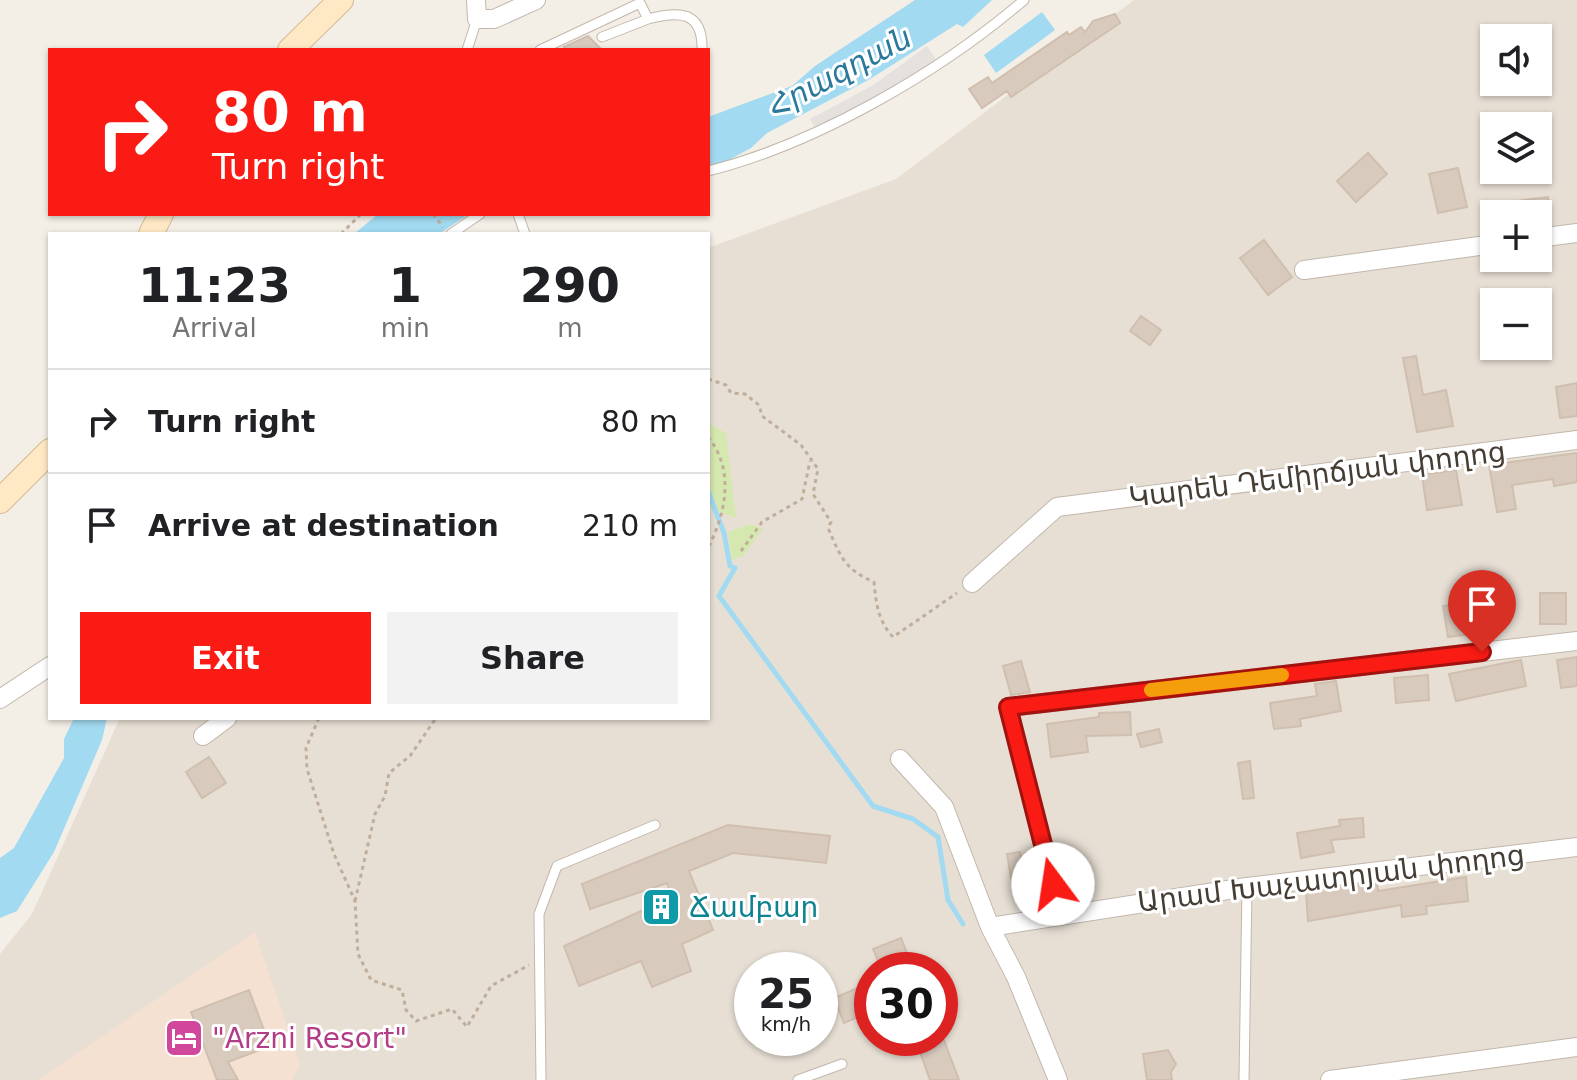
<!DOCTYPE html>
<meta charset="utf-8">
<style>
:root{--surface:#fff;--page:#f2f2f2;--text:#202124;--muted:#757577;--line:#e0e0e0;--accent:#fb1b15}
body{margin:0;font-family:"DejaVu Sans","Noto Sans Armenian",sans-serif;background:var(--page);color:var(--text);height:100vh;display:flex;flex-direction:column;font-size:30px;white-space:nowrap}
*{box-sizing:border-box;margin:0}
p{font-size:26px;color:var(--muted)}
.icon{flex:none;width:44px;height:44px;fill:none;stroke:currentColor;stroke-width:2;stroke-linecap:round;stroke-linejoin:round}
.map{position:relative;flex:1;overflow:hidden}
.details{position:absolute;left:48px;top:232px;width:662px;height:488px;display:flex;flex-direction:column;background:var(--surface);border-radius:0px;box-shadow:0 2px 6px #0004}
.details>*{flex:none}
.banner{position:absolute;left:48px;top:48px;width:662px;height:168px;border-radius:0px;box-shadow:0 2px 6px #0004;background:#fb1b15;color:#fff;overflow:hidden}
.tools{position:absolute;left:1480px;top:24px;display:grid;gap:16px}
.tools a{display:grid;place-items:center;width:72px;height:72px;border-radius:0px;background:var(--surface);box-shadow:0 2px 6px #0004;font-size:40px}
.speed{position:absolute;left:734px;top:952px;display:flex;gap:16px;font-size:40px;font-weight:700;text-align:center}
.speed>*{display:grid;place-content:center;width:104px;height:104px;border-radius:50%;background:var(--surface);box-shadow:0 2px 6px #0004;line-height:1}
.speed small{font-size:20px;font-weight:400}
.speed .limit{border:12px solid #d22;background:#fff;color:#111}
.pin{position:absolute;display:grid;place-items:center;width:68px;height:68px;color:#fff;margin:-82px -34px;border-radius:50% 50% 50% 0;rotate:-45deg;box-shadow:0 0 8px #0007}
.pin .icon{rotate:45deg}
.me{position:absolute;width:88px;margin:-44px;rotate:346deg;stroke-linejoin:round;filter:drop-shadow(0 0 6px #0008)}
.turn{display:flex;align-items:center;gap:28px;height:168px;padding:0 32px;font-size:36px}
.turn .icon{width:104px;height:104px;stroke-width:2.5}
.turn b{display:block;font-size:56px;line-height:68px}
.eta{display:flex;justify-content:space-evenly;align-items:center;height:136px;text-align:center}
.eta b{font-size:48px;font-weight:700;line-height:56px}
.cta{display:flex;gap:16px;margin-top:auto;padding:16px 32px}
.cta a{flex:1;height:92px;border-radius:0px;background:var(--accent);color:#fff;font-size:32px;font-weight:700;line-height:92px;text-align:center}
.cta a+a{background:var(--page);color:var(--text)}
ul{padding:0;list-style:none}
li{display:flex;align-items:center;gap:24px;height:104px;padding:0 32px;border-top:2px solid var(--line)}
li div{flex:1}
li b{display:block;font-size:30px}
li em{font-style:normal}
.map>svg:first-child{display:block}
.residential{fill:#e7dfd4;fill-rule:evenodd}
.commercial{fill:#f5e1d1}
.green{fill:#d5e8af}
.parking{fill:#e4e1de}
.water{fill:#a2daf1}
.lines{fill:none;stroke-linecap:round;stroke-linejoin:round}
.stream{stroke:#a2daf1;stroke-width:5}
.building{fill:#d8cbbe;stroke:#d0bfaf;stroke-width:2}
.service-casing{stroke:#c2b7ac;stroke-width:11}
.minor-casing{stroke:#c2b7ac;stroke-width:20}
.secondary-casing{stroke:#d4bb96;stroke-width:26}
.path{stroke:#c1ae9a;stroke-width:3;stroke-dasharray:4 4;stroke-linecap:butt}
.service{stroke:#fff;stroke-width:9}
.minor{stroke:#fff;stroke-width:18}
.secondary{stroke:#ffe9c5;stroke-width:24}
.route-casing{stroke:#a3120e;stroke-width:20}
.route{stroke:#fb1b15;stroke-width:14}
.slow{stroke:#f59e0b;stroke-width:14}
.labels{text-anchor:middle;stroke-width:6;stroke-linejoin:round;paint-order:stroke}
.street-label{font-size:28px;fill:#463d35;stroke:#fff}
.culture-label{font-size:28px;fill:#0d838f;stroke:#fff;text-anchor:start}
.hotel-label{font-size:28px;fill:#b23c85;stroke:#fff;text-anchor:start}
.water-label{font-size:30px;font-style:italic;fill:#2a799b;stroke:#fff}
</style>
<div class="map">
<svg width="1577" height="1080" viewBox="0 0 1577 1080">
<rect width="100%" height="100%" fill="#f3eee6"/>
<!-- residential -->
<path class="residential" d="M1134,0H1577V1080H0V954L32,914L120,718H708V248L896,179ZM1494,38H1538V82H1494ZM1494,126H1538V170H1494ZM1494,214H1538V258H1494ZM1494,302H1538V346H1494ZM752,970H820V1038H752ZM872,970H940V1038H872Z"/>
<!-- commercial -->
<path class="commercial" d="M255,932L300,1065L291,1080H38Z"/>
<!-- green -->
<path class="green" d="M708,423L726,433L736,518L708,508Z
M751,524L763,529L743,556L732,560L728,532Z"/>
<!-- parking -->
<path class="parking" d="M927,46L937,61L817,131L810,119L872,86Z"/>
<!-- water -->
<path class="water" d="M915,0H992L963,27L957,24L870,79L767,133L751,148L727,161L708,166V117L792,86L815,66Z
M1042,12L1055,30L996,73L984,55Z
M378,214H469L439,234H354Z
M74,718H107L102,740L54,852L17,911L0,918V858L14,848L64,758V739Z"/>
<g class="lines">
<!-- stream -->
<path class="stream" d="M708,491L724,533L730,566L735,568L719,596L873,806L913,819L938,837L948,900L963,924"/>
</g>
<!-- building -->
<path class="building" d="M1115,14L1120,23L1011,97L1007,91L982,108L969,89L988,77L992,83L1067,32L1069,35L1081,27L1085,32L1093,21Z
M588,36L602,50H563L564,47Z
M1368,153L1387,174L1356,202L1337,181Z
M1458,168L1467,207L1438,213L1429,174Z
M1548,197L1550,214H1519L1517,201Z
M1264,240L1292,277L1268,295L1240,258Z
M1141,316L1161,330L1150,345L1130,331Z
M1416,356L1423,395L1446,390L1453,426L1417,432L1403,358Z
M1577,383V416L1560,418L1556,387Z
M1577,453V482L1554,486L1553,479L1512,485L1516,509L1497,512L1489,465Z
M1456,470L1462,505L1427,510L1422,475Z
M1540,593H1566V624H1540Z
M1472,602L1476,633L1448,637L1443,606Z
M1577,657V686L1561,688L1557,660Z
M1521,660L1526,686L1456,701L1449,674Z
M1021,661L1030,692L1011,695L1003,666Z
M1428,675L1429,700L1396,703L1394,678Z
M1336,681L1341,711L1300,719L1301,726L1274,729L1270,703L1317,696L1315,684Z
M1130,712L1131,735L1086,736L1088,752L1051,757L1047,724L1099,717V713Z
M1159,729L1162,742L1141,747L1137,734Z
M209,757L226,783L202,798L186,772Z
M1250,761L1254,798L1243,799L1238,763Z
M1363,818L1364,837L1331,840L1334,852L1301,858L1297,833L1340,826L1339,820Z
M728,825L830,836L826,863L733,853L689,871L713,930L682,944L691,971L652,987L641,961L579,986L564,946L672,897L667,883L590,909L582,884Z
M1020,852L1025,876L1011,878L1007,854Z
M1466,877L1468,901L1426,906L1427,914L1402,917L1401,905L1308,921L1306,892L1377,883L1378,891Z
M901,938L914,970H882L873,949Z
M872,982V1011L844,1023L834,998Z
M249,990L270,1046L228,1062L238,1080H217L191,1012Z
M915,1038H943L959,1080H930Z
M1168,1050L1176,1064L1171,1072L1172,1080H1147L1143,1054Z"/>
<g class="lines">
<!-- service casing -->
<g class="service-casing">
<path id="service" d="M602,37L648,19
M467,50L477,19
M540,50L640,3L648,19C678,11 703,10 702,50
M708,171C816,144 940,72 1024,0
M518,214L525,234
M451,234L480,214
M541,1080L539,914L557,866L655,825
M798,1080L842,1064
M1244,1080L1247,887"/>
</g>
<!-- minor casing -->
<g class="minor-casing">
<path id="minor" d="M476,0L477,19H494L536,0
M1538,238L1577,233
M1304,270L1494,244
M972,583L1057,507L1577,440
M0,699L50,666
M203,736L227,718
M900,759L944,807L990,927L1016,977L1058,1080
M1061,914L1008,707L1577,641
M990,927L1247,887L1577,847
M1330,1080L1577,1047"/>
</g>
<!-- secondary casing -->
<g class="secondary-casing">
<path id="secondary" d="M290,50L341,0
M151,234L161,214
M0,501L50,451"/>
</g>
<!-- path -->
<path class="path" d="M433,214L443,227
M341,234L361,214
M708,379L726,385L731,393L745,394L759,405L762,416L801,445L818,469L813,494L831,522L828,528C841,557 844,569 874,582C876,603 878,621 893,637L957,593
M708,437C735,470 726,513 708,548
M741,551L762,522L802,499L810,461
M319,718L306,748L307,769L334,854L355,901L358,954L371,980L402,990L406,1010L416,1021L452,1009L467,1027L491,986L529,965
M355,901L375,814L385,796L389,773L410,756L436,718"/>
<!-- service -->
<use href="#service" class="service"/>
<!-- minor -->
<use href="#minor" class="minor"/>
<!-- secondary -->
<use href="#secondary" class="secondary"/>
</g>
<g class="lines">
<!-- route casing -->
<g class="route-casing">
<path id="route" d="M1053,884L1008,707L1482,652"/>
</g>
<!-- route -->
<use href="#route" class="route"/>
<!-- slow -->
<path class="slow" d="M1151,690L1282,675"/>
</g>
<!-- icons -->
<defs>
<g id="building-square" transform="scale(2)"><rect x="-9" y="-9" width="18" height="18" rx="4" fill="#0f9aa8" stroke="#fff"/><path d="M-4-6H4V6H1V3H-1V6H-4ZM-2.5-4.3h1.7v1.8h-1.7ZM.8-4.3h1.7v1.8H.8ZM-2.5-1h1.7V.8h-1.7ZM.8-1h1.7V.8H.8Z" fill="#fff"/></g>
<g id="hotel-square" transform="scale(2)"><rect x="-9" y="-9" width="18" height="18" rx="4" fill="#d1479c" stroke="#fff"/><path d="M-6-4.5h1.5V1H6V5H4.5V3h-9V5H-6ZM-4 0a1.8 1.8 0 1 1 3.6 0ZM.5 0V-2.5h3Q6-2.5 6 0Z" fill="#fff"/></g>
</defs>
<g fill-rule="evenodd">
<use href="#building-square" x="661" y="907"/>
<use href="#hotel-square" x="184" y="1038"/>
</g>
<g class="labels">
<!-- street labels -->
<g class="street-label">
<text transform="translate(1317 474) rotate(-7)" y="10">Կարեն Դեմիրճյան փողոց</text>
<text transform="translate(1331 878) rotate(-7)" y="10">Արամ Խաչատրյան փողոց</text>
</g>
<!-- culture labels -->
<g class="culture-label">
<text x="689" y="917">Ճամբար</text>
</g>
<!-- hotel labels -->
<g class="hotel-label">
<text x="212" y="1048">"Arzni Resort"</text>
</g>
<!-- water labels -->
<g class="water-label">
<text transform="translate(840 72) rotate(-28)" y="10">Հրազդան</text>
</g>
</g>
</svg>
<div class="tools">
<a><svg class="icon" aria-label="sound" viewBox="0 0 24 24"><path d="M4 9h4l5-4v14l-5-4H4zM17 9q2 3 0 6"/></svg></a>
<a><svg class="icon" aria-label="layers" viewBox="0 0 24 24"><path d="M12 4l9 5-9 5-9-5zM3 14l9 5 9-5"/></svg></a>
<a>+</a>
<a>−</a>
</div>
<div class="speed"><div>25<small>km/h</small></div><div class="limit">30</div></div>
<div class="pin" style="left:1482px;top:652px;background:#d93025"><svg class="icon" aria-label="arrive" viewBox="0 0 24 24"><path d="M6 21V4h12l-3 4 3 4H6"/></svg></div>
<svg class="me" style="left:1053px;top:884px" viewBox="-20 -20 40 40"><circle r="19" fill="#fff"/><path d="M0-13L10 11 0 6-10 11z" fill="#fb1b15"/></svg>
<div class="banner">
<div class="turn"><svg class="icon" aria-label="right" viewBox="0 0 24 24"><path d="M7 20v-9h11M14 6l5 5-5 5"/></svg><div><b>80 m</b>Turn right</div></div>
</div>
<section class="details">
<div class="eta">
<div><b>11:23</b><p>Arrival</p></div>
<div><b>1</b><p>min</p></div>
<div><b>290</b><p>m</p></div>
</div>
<ul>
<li><svg class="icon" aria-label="right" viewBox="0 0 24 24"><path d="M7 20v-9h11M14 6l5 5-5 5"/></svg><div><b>Turn right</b></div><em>80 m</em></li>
<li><svg class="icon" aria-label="arrive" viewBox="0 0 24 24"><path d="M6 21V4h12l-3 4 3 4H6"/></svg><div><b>Arrive at destination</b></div><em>210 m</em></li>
</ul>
<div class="cta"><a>Exit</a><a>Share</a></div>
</section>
</div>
